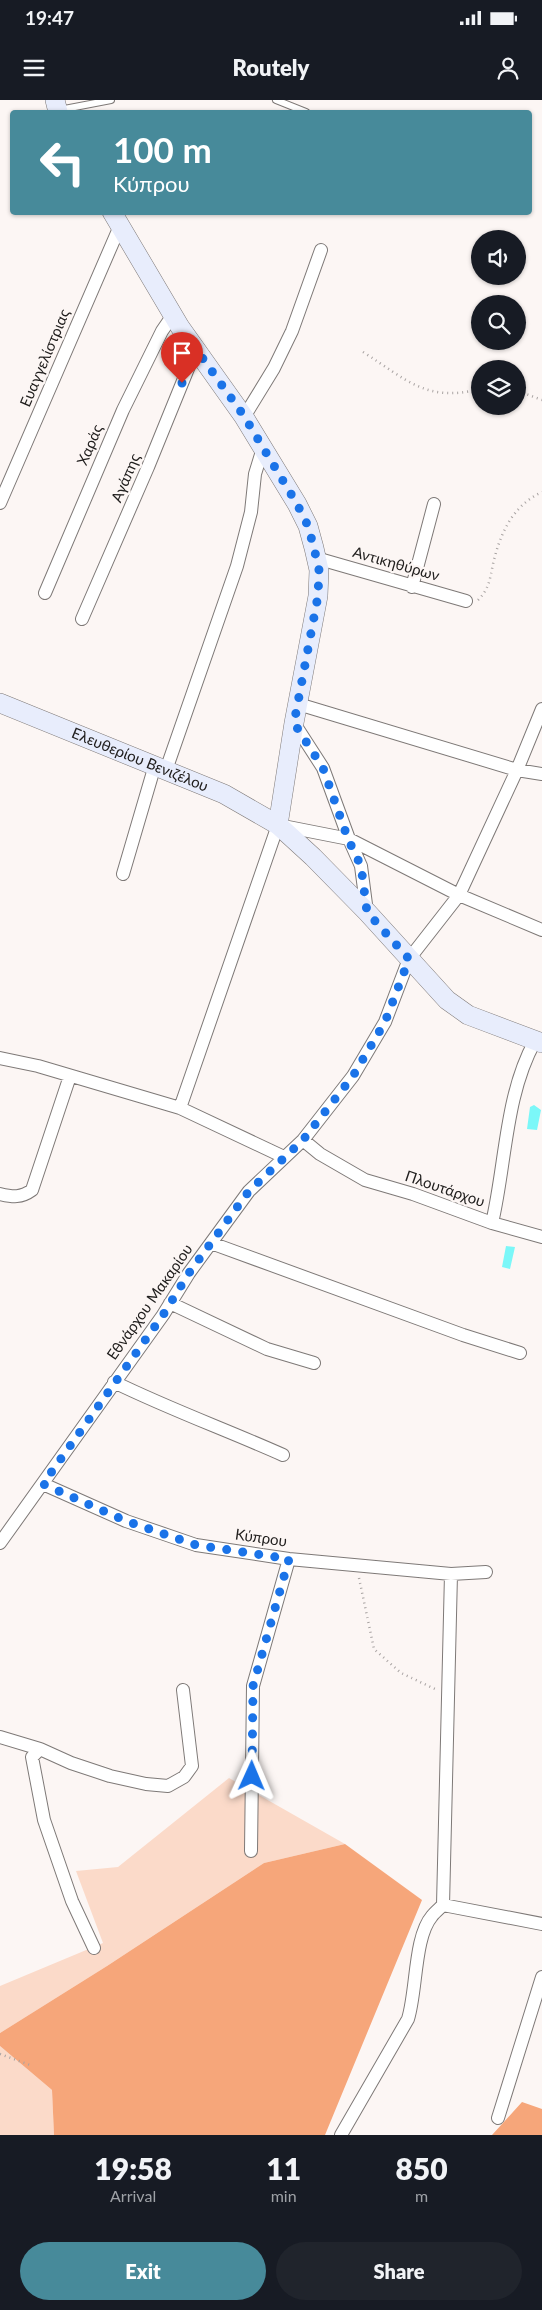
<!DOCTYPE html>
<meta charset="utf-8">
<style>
:root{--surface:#171b24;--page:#20242c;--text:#f1f3f6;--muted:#9ea1a6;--accent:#478a9a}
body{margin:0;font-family:Lato,sans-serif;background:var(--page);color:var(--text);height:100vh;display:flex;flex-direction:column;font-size:19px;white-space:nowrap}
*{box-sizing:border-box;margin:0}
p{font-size:16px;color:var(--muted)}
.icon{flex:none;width:28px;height:28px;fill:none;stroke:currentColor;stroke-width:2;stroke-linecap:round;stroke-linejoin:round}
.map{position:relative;height:2035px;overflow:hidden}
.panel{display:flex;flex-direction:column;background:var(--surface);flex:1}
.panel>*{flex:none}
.hud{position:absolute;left:10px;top:10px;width:522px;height:105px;border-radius:5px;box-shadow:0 1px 4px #0004;background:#478a9a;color:#fff;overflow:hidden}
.fabs{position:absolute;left:471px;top:130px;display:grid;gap:10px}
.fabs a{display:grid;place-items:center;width:55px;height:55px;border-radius:50%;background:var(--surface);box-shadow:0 1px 4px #0004;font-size:25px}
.pin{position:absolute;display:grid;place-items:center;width:42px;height:42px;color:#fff;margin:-51px -21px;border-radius:50% 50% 50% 0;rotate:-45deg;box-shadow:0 0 5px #0007}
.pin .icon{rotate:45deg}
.me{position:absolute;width:55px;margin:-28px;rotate:1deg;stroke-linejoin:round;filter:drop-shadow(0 0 4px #0008)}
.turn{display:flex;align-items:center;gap:18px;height:105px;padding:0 20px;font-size:22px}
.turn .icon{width:65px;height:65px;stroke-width:2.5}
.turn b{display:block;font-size:35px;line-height:42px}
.eta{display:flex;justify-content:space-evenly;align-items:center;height:85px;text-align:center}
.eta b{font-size:30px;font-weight:800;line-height:35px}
.action{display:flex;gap:10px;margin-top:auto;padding:10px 20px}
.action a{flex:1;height:58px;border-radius:30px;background:var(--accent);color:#fff;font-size:20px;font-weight:800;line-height:58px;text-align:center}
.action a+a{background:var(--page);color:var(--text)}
.status{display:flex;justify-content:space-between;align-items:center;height:35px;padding:0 25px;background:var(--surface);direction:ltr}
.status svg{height:14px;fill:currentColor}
header{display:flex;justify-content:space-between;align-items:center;height:65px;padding:0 20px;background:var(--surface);font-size:22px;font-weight:800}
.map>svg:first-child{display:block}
.green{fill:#fbdac9}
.forest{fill:#f6a67a}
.water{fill:#7bf7f8}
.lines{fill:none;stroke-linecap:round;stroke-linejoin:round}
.lane-casing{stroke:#7e7977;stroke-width:8}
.street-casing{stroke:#7e7977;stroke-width:14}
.secondary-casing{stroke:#7e7977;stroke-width:20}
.path{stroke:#a9a4a3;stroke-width:2.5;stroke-dasharray:1 4;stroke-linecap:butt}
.lane{stroke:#fff;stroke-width:6}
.street{stroke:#fff;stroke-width:12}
.secondary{stroke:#e8edfc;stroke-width:19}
.route{stroke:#1a73e8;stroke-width:9;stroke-dasharray:0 16.2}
.labels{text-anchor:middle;stroke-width:4.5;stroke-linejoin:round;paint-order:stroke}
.street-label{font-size:15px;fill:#22201f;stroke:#fcf6f4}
</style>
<div class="status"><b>19:47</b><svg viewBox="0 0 49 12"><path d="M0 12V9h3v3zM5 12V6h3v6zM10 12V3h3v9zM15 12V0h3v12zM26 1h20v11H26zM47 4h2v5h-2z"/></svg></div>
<header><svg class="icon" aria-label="menu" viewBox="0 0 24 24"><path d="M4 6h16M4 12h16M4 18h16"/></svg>Routely<svg class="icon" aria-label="person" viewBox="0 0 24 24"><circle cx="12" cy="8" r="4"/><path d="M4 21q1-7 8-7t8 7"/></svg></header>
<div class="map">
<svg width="542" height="2035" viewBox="0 0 542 2035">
<rect width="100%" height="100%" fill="#fcf6f4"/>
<!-- green -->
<path class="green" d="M229,1678L345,1744L264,1763L107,1866L0,1933V1886L103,1843L76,1771L118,1767Z
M0,1946L52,1990L54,2035H0Z"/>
<!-- forest -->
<path class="forest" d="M345,1744L422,1800L325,2035H54L52,1990L0,1946V1933L107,1866L264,1763Z
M522,2002L542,2009V2035H492Z"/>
<!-- water -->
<path class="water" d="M534,1005L541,1010L537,1030L527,1029L530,1007Z
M506,1146L515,1147L510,1169L502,1167Z"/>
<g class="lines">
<!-- lane casing -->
<g class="lane-casing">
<path id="lane" d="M276,0L306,12
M59,10L111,0"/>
</g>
<!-- street casing -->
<g class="street-casing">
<path id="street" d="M244,317L274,268L292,231L321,150
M0,403L120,126
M316,458L466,501
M412,487L434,404
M45,493L123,310L162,231L173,215
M82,519L148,367L196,249
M298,604L517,670L542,674
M294,623L323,668L349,739L459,795L542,830
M166,670L237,466L251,412L255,374L263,348
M123,774L155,665
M0,958L38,966L180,1008
M303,1040L320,1054L365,1080L413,1094L492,1123C506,1063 505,995 535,941
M284,1057L180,1008L278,725L349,739L361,766L367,812
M0,1094C13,1097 21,1098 32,1090L70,976
M492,1123L542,1137
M211,1143L463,1235L520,1253
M170,1203L267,1249L314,1263
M114,1282C169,1309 227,1330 283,1355
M43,1384L126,1421L196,1445L289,1459L451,1474L486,1472
M0,1443L163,1215L189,1173L249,1091L303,1040L353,976L385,922L409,859L459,795L517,670L542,609
M451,1474L443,1805L542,1824
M0,1637L40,1649L71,1663L110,1676L146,1684L168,1686L184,1677L192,1666L183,1590
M40,1649L32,1657L44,1720L72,1801L94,1848
M251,1751L253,1586L289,1459
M498,2018L542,1877
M341,2035L408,1919C417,1890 414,1837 432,1816C435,1812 439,1809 443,1805"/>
</g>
<!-- secondary casing -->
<g class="secondary-casing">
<g id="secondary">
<path d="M55,0L58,12"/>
<path d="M112,112L180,227L244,317L297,404L308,426L314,448L319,470L318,496L294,623L278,725"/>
<path id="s1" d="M0,603L224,694L278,725L313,757L367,812L447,900L468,915L542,943"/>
</g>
</g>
<!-- path -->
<path class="path" d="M363,252C406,279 426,303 480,289
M518,291L542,300
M478,500C489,489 490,479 493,464C500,434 512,406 542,392
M359,1478L374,1549L401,1573L435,1589
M0,1954L30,1965"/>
<!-- lane -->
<use href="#lane" class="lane"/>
<!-- street -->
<use href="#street" class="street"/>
<!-- secondary -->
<use href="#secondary" class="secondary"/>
</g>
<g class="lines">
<!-- route -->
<path class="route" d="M182,283L196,249L244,316L297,404L308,426L314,448L319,470L318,496L294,623L323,668L348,739L361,766L367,812L409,859L385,922L353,976L303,1040L249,1091L189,1173L163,1215L43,1384L126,1421L196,1445L289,1459L253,1586L252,1676"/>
</g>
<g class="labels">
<!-- street labels -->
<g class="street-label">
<text transform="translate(45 258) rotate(-67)" y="5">Ευαγγελίστριας</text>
<text transform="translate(90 345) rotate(-67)" y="5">Χαράς</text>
<text transform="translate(126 378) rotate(-67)" y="5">Αγάπης</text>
<text transform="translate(396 464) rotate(16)" y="5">Αντικηθύρων</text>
<text dy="5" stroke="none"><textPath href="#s1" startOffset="151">Ελευθερίου Βενιζέλου</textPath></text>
<text transform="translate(445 1089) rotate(19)" y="5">Πλουτάρχου</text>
<text transform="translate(150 1202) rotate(-55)" y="5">Εθνάρχου Μακαρίου</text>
<text transform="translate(261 1438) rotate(8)" y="5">Κύπρου</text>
</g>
</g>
</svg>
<div class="fabs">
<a><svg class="icon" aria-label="sound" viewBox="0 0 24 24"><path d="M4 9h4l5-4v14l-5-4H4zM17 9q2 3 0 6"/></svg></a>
<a><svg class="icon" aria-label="search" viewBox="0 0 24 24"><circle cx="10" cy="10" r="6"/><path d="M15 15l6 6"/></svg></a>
<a><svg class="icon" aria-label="layers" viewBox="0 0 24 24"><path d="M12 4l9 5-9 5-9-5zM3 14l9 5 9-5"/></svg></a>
</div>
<div class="pin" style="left:182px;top:283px;background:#d93025"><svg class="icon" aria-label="arrive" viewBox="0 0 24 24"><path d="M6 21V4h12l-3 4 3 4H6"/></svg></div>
<svg class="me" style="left:252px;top:1676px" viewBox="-20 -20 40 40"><path d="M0-17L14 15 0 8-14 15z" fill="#1a73e8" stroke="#fff" stroke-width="4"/></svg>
<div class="hud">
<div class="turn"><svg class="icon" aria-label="left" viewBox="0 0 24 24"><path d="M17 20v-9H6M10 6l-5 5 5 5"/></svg><div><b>100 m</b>Κύπρου</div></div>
</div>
</div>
<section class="panel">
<div class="eta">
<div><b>19:58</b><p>Arrival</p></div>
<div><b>11</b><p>min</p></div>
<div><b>850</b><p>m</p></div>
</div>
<div class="action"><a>Exit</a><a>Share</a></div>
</section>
